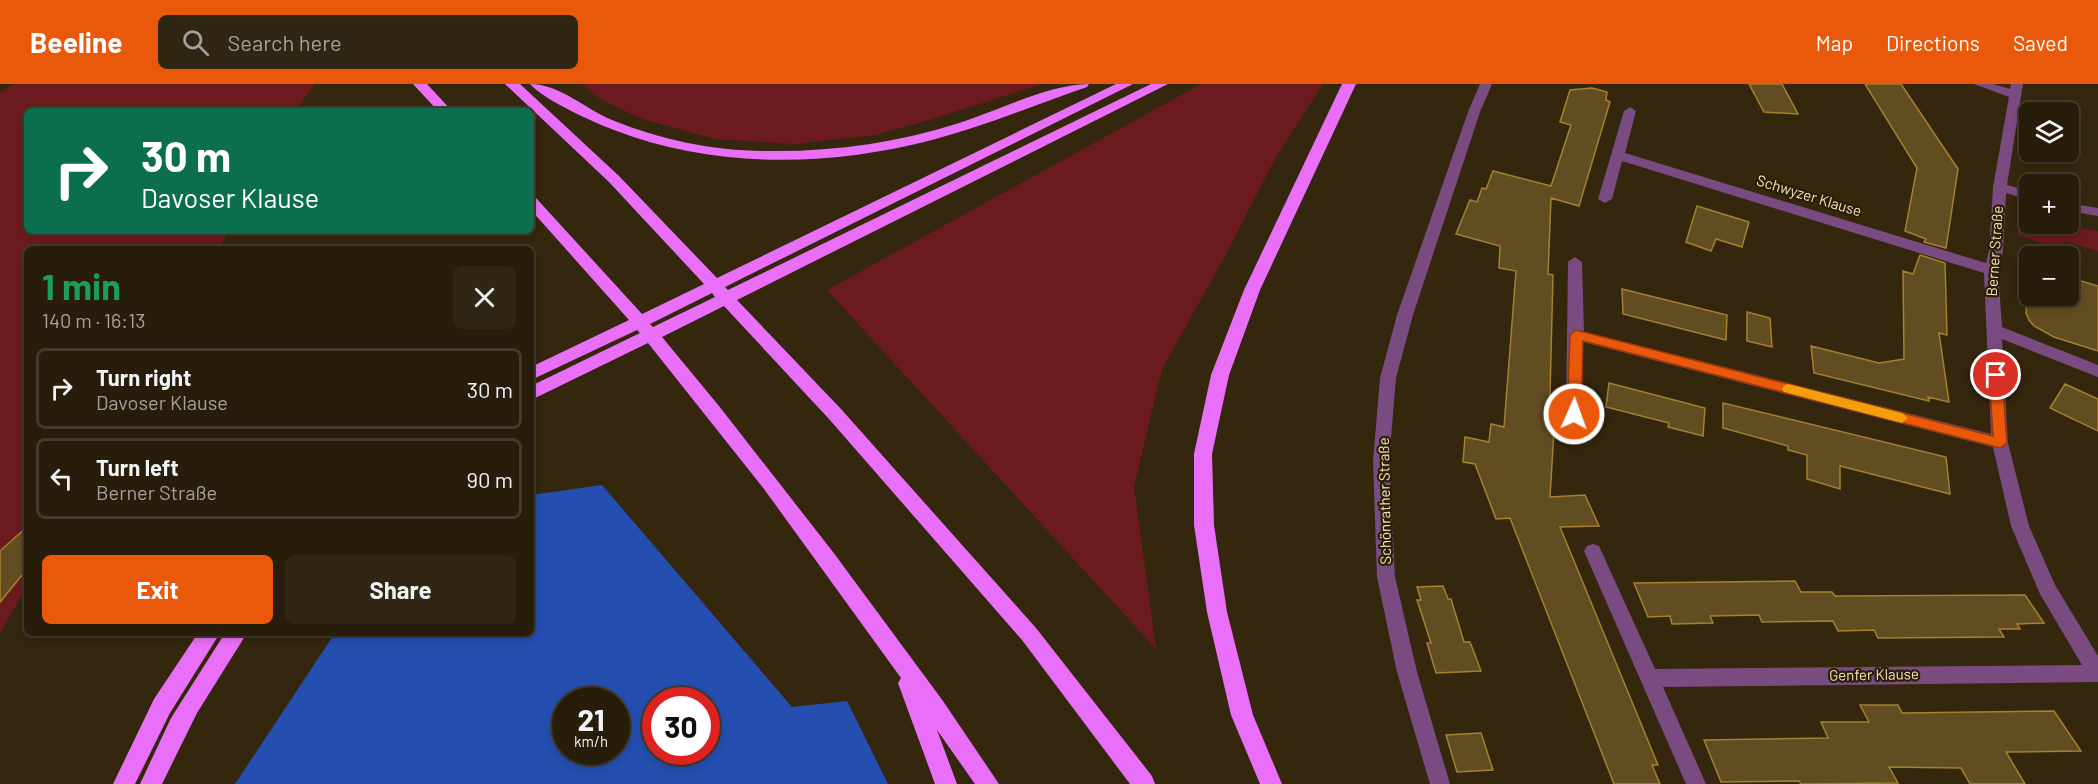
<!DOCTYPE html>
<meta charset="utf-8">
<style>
:root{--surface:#271d0a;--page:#2f2613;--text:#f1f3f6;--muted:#a4a29c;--line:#433b2b;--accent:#ea580c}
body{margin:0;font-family:Barlow,sans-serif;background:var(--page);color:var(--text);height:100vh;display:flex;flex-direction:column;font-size:22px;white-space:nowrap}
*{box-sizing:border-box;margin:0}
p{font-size:20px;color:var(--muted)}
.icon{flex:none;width:33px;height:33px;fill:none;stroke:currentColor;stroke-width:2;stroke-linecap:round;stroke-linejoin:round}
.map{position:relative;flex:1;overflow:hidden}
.side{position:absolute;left:24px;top:162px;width:510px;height:390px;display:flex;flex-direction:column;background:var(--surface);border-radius:9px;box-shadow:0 3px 9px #0003,0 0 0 2px var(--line)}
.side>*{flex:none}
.top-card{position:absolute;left:24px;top:24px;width:510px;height:126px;border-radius:9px;box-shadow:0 3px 9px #0003,0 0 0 2px var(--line);background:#0b6e4f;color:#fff;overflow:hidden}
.tools{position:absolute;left:2019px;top:18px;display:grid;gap:12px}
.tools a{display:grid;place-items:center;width:60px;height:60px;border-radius:9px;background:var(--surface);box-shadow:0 3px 9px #0003,0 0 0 2px var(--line);font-size:30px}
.speed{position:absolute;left:552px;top:603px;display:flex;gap:12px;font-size:30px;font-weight:700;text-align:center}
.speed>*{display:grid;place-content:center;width:78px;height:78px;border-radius:50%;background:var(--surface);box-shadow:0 3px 9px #0003,0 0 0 2px var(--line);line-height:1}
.speed small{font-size:15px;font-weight:400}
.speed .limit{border:9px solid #d22;background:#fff;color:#111}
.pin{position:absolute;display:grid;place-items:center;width:51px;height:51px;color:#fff;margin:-26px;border:3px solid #fff;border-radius:50%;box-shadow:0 2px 6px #0007}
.me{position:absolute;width:66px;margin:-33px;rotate:2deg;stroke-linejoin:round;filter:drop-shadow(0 0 4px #0008)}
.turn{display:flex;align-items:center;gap:21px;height:126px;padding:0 18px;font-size:27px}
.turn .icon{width:78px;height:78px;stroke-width:2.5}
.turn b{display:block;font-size:42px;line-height:51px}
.round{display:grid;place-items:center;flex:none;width:63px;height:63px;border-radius:9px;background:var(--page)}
.summary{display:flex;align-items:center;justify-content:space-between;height:102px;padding:0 18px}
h1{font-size:36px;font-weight:700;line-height:45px;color:#1e9e55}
.primary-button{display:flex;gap:12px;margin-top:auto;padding:12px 18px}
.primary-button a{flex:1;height:69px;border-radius:9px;background:var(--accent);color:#fff;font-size:24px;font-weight:700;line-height:69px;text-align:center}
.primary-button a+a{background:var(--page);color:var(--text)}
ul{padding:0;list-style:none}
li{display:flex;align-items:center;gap:18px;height:81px;margin:0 12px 9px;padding:0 6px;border:3px solid var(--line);border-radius:9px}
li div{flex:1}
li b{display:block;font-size:22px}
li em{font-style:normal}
header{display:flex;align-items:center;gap:36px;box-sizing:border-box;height:84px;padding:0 30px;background:var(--accent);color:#fff}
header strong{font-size:28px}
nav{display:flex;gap:33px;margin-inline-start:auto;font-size:21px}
.search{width:420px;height:54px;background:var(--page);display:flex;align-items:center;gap:15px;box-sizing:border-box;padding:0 21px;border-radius:9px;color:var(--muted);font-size:22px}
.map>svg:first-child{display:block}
.green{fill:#6b1b1d}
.water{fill:#244eaf;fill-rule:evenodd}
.building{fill:#624d23;stroke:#a5802e;stroke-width:1.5}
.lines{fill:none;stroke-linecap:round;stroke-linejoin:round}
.minor{fill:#7a4b80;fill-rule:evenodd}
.motorway{fill:#ea6ff8;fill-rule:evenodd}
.route{fill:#ea580c;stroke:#983908;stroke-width:1.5}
.slow{fill:#f59e0b}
.labels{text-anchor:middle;stroke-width:4.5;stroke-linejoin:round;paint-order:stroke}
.street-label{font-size:15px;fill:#f8e4be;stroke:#2a1e05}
</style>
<header>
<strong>Beeline</strong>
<div class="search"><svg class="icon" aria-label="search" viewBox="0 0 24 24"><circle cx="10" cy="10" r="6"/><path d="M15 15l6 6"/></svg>Search here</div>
<nav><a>Map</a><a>Directions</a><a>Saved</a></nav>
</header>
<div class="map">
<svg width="2098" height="700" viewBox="0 0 2098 700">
<rect width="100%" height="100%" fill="#34270e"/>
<!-- green -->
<path class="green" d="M14,0H315L295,27H27V147H229L219,165H27V502L0,549V9Z
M582,0H1042L926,37L875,51L795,60L715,55L642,35L600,15Z
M1201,0H1323L1276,73L1224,174L1162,285L1134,403L1156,565L827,206Z
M2019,128L2029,131L2030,140H2057L2098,147V167L2064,157L2063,165L2018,152Z"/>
<!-- water -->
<path class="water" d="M602,401L792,623L847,617L888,700H235L335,549H531V411ZM566,616H616V668H566ZM656,616H706V668H656Z"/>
<!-- building -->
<path class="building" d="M1749,0H1782L1798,30L1764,28Z
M1865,0H1901L1958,85L1946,164L1924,158L1926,155L1905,147L1917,84Z
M1592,4L1607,8L1606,16L1610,18L1579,122L1551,114L1548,190L1553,191L1550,311L1556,313L1550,413L1585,411L1599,442L1560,443L1658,681H1652L1660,700H1614L1510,434L1496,435L1475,380L1463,378L1465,353L1489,358L1491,340L1504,343L1516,187L1499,184L1500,162L1456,150L1470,116L1477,118L1482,104L1486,105L1493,87L1551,102L1571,41L1560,38L1570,6Z
M1697,122L1749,138L1742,163L1716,155L1711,167L1686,158Z
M1920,171L1945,179L1947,251L1939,249L1949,318L1928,313L1929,317L1814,289L1811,262L1879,279L1904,275L1903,187L1913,190Z
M2029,182L2030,212H2068V193L2098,202V267L2054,253L2034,242L2029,236L2026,229Z
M1622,205L1727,231L1726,256L1623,230Z
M1747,228L1770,234L1772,263L1747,257Z
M1609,299L1705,324L1703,352L1668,343L1669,339L1606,323Z
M2065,300L2098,315V347L2050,324Z
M1723,319L1946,373L1950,410L1840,382V405L1807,395V371L1788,366V362L1723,344Z
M27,443V485L0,518V467Z
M1795,497L1801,508H1832L1835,512L2025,511L2044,539L2017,540L2020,545H1999L2004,553L1878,554L1874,546L1838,547L1833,537L1762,538L1759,531L1710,532L1713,539L1672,540L1670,532L1648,533L1634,499Z
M1443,502L1448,515H1451L1464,558H1470L1481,587L1436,589L1427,559H1431L1417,516H1421L1417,503Z
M1860,621H1898L1902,629L2054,627L2081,667L2006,668L2025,700H1970L1961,684L1889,683L1898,699L1801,700L1799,697L1721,698L1704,656L1828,654L1821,638H1869Z
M1481,649L1493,686L1457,688L1446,651Z"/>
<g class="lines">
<!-- minor -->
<path class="minor" d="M1480,0H1492L1480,28L1413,231L1396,294L1389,377L1395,493L1417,588L1450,700H1430L1397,588L1377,493L1373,377L1380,294L1397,231L1468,28Z
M1974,0H1993L2010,5L2011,0H2023L2007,101L2030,107V116L2006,109L2003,167L1998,186L2002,243L2098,281V293L2002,255L2008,359L2029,442L2055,501L2098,572V598L1663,603L1706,700H1686L1584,467L1587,462L1593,460L1599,462L1655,585L2082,581L2040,510L2011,442L1993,363L1583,258L1582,330L1580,334H1568L1566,330L1568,178L1575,173L1582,178L1584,248L1991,350L1984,189L1622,77L1612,115L1605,119L1598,115L1624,27L1630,23L1636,27L1625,69L1986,179L1989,167L1993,103L2009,13Z
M2068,119L2098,124V132L2068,127Z"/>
<!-- motorway -->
<path class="motorway" d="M413,0H427L452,27H438Z
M505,0H520L619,92L717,194L1116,0H1133L725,203L728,206L1151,0H1168L737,216L841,325L1036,544L1152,692L1155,700H1130L1022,556L829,335L724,222L662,253L719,322L833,468L943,617L999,700H975L937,646L957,700H935L898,599L901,594L764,405L648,259L531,316V302L640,249L637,246L531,296V283L629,236L531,126V112L536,114L642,230L704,200L609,98ZM712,209L715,213L653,243L650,240Z
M530,0C560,0 585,25 612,36C661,56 714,67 767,67C832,68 896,59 959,39C998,27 1049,0 1089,0L1087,3C1035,21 984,42 932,56C828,83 714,85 614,46C593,38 544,16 530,0Z
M1342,0H1356L1260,206L1229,291L1212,370L1214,441L1227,528L1253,631L1282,700H1260L1231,631L1207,528L1194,441V370L1211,291L1244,206Z
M198,549H220L170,629L135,700H113L154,615Z
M225,549H247L197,629L162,700H140L171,634Z"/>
</g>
<!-- route -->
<path class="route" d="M1576,246L1993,352L1989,291L1996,286L2002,291L2007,359L2000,364L1583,257L1581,330L1574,335L1567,330L1570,251Z"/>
<!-- slow -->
<path class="slow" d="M1788,300L1902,329L1908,334L1902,339L1784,308L1782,305L1784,302Z"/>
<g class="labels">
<!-- street labels -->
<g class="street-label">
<text transform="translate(1809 112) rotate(17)" y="5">Schwyzer Klause</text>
<text transform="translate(1995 167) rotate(-86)" y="5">Berner Straße</text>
<text transform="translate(1385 417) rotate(-91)" y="5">Schönrather Straße</text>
<text transform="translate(1874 591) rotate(-1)" y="5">Genfer Klause</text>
</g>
</g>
</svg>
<div class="tools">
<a><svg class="icon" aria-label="layers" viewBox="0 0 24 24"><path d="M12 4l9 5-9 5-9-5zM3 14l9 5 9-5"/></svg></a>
<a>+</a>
<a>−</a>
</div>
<div class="speed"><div>21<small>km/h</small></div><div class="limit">30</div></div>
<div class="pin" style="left:1996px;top:291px;background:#d93025"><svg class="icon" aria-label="arrive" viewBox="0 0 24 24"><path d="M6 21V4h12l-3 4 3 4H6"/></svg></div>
<svg class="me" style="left:1574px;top:330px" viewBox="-20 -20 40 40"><circle r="17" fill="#ea580c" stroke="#fff" stroke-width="3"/><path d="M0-11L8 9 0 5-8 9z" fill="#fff"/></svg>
<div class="top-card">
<div class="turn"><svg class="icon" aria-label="right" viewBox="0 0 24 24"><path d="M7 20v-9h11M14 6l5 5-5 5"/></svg><div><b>30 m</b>Davoser Klause</div></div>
</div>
<section class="side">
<div class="summary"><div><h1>1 min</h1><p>140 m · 16:13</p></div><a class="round"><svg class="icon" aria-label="close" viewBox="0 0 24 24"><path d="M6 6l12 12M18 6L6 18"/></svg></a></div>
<ul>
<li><svg class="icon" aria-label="right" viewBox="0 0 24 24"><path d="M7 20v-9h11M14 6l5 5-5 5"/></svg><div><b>Turn right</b><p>Davoser Klause</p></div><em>30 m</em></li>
<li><svg class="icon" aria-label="left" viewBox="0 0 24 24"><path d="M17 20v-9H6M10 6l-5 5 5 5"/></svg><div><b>Turn left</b><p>Berner Straße</p></div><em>90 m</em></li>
</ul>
<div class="primary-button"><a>Exit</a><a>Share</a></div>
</section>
</div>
